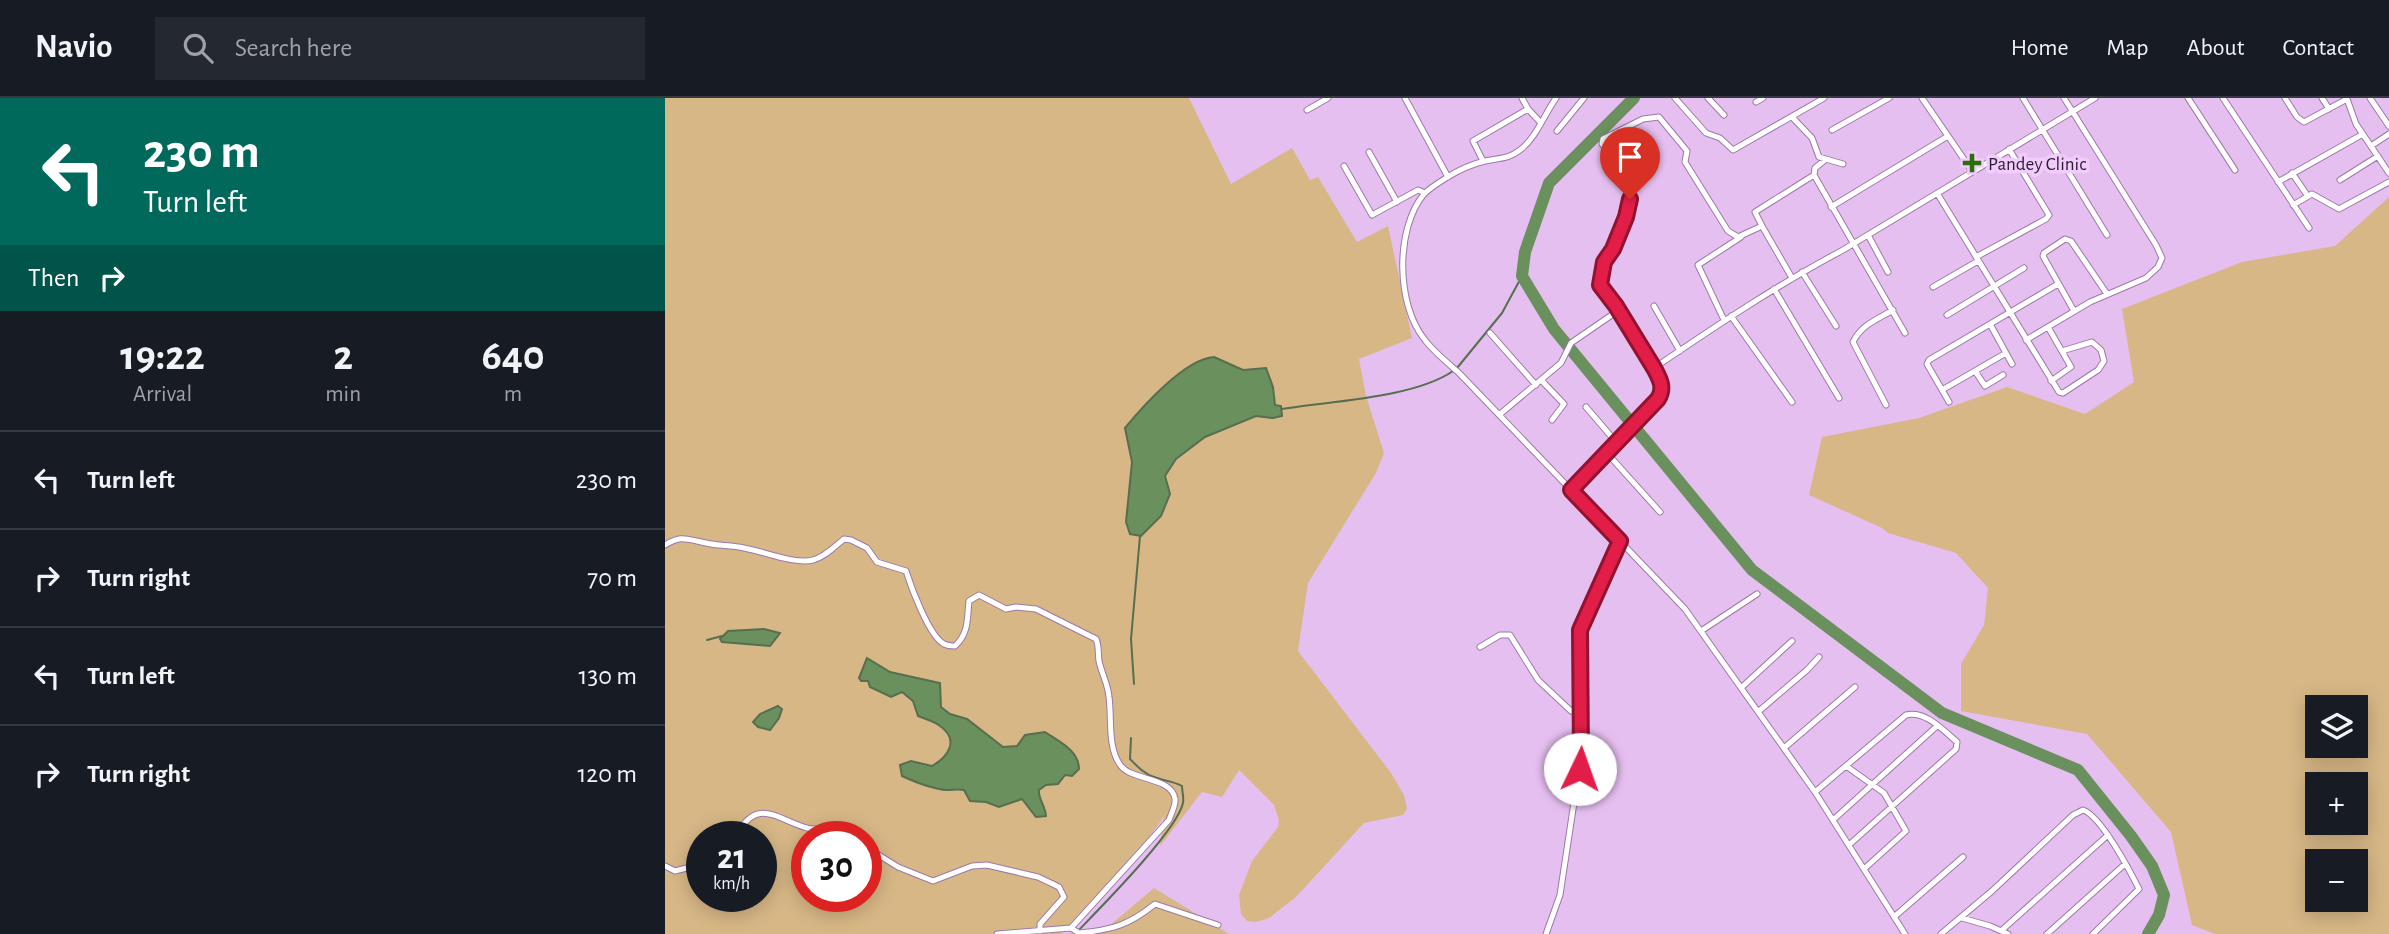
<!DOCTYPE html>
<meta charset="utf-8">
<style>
:root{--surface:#171b24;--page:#242831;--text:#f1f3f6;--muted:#9ea1a6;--line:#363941}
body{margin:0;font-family:"Alegreya Sans",sans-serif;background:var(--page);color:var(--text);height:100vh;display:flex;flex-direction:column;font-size:26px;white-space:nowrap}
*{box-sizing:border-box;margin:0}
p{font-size:23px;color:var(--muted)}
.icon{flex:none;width:38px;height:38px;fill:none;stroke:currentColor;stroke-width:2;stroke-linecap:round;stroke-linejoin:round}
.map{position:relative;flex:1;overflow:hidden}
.details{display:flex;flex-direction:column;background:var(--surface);width:665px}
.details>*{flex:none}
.banner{background:#00695c;color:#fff;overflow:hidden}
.controls{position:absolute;left:1640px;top:597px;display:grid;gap:14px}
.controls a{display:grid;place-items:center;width:63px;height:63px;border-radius:0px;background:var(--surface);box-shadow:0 4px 18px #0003;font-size:35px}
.speed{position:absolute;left:21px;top:723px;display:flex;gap:14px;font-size:35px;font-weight:700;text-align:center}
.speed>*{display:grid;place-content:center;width:91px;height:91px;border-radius:50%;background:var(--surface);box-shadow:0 4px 18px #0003;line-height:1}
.speed small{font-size:18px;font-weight:400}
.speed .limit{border:10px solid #d22;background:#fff;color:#111}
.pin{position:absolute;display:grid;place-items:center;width:60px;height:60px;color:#fff;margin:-72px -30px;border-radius:50% 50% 50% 0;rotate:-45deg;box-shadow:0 0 7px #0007}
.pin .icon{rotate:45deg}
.me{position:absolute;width:77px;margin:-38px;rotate:3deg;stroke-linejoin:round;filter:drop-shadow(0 0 5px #0008)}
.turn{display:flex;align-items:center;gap:24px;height:147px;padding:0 28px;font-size:32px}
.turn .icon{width:91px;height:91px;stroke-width:2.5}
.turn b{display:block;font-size:49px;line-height:60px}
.then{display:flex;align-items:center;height:66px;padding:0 28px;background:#0003;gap:14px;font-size:26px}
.eta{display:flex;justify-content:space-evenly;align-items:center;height:119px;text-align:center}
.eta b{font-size:42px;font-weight:600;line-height:49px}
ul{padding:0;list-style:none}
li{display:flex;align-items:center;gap:21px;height:98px;padding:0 28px;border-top:2px solid var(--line)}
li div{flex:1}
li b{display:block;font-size:26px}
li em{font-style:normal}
header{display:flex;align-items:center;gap:42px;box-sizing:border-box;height:98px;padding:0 35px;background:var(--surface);border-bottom:2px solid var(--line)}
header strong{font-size:33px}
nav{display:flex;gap:38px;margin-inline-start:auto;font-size:24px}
.search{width:490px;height:63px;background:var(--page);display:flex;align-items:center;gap:18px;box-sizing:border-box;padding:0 24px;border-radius:0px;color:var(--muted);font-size:26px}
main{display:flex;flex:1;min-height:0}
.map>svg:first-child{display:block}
.green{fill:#d7b786;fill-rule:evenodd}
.water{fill:#6a905e;stroke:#576e50;stroke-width:2}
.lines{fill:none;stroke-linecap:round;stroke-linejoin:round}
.stream{stroke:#576e50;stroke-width:2}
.river{stroke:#6a905e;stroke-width:12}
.street-casing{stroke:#9d79a7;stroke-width:7}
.street{stroke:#fff;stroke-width:5}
.route-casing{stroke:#92132f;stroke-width:18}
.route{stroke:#e11d48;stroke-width:12}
.poi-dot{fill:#2b6f0a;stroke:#f3ccfe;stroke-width:2.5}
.labels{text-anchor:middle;stroke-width:7;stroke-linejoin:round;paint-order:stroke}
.poi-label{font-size:19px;fill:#2c1d30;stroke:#f3ccfe;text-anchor:start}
</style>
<header>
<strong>Navio</strong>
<div class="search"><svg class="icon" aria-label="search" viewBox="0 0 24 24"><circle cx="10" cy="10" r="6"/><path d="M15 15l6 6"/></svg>Search here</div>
<nav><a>Home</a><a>Map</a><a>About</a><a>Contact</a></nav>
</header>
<main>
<section class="details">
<div class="banner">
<div class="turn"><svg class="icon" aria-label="left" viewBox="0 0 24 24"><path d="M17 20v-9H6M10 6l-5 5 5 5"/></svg><div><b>230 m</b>Turn left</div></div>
<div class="then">Then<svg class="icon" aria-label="right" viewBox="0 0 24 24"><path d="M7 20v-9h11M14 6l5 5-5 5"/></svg></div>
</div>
<div class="eta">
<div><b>19:22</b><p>Arrival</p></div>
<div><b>2</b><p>min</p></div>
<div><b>640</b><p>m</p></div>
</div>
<ul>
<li><svg class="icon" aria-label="left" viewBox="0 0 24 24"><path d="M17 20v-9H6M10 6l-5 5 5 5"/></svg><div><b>Turn left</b></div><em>230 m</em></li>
<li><svg class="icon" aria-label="right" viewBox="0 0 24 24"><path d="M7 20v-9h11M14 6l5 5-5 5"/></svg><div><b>Turn right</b></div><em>70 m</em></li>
<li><svg class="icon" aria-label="left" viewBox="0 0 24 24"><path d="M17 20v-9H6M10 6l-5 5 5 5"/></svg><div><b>Turn left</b></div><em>130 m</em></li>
<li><svg class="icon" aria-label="right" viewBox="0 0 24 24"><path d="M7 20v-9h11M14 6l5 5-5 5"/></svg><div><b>Turn right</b></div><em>120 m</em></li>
</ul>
</section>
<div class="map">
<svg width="1724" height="836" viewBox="0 0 1724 836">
<rect width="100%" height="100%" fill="#e6bff1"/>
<!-- green -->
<path class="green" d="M0,0H524L566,86L627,50L645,82L653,79L692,144L723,128L747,240L694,261L701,298L719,355L711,375L643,485L633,553L726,675L739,697L742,711L738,717L699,725L631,799L604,820L591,824L582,823L576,816L574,797L587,763L613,729L614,722L609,707L574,672L557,699L537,694L495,748L499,717L496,723L471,756L396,836H0ZM37,738H96V798H37ZM142,738H201V798H142Z
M1724,99V836H1550L1527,827L1506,734L1422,636L1296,613V566L1319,527L1323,490L1291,455L1223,435L1217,430L1144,397L1157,339L1254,320L1342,289L1420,316L1469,284L1457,211L1577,164L1670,148ZM1652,609H1690V648H1652ZM1652,686H1690V724H1652ZM1652,763H1690V802H1652Z
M489,790L564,836H400L438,833Z"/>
<!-- water -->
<path class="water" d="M549,259L578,272L601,270L608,289L610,307L616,308L617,318L608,320L591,318L540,339L511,361L500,378L505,396L496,418L476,438L465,436L461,424L467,364L460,330C478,308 520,261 549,259Z
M99,531L115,535L105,548L57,544L55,541L63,533Z
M202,560L225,574L275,585L276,609L285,616L302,621L338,649L352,648L360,637L380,634C393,643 414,652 414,671L407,678L400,677L393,686L381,687L374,692C373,701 380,707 381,718L371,719L357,701L334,709L321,704L305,703L299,692C292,691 288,692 282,692C266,691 250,684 237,678L235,667L246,663L267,668C283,659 295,642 275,628C269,623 260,621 253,618L248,603L237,594L226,599L205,589L203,583H196L194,580Z
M113,608L117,611L114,620L105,632L93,629L88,624L95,616Z"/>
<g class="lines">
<!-- stream -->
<path class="stream" d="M792,270L837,215L857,178
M617,311C665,303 749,300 788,273
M42,542L57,538
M469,586L466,541L475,438
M410,836C433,812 512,733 518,705C519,700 517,693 517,688C508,683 499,683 489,679C479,676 472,668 465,661L466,640"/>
<!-- river -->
<path class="river" d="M969,0L884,85L860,154L857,178L889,231L1087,472L1277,615L1413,672L1466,738L1487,768L1499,797L1494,817L1483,836"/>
<!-- street casing -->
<g class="street-casing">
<path id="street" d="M740,0L783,79
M857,0L863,11L876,25
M891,0C879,17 871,40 855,52C844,61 833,60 820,63C807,66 792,73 781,80C773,85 765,90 759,96C730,131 731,207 760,242C769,254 783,265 794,275L1020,511L1150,694L1240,836
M1010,0L1041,35L1055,40L1068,52L1159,0
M1043,0L1059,17
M1257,0L1307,73
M1358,0L1442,137
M1523,0L1570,72
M1558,0L1644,130
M1620,0L1632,19L1639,24L1682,1
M1657,0L1664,11
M1705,0L1724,28
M1682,1L1691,26L1724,75
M1091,4L1098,0
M642,12L663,0
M1127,19L1147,40L1154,59L1178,66
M1167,32L1224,0
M892,33L919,0
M1706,48L1724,36
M704,54L732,104
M1160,62L1150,70L1149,77L1240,235
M818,63L808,43L863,11
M679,68L707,117L753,92L760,95
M956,69L937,46L938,41L978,21L994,19L1022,53L1020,64L1063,133L1073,139L1097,128
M1627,75L1642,97
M1675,82L1713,58
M1613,84L1698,36
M1272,95L1394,294L1398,295L1433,272L1439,263L1436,252L1427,244L1397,253
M1628,107L1647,96L1674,111L1724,84
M1166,109L1283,38
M1203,137L1223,174
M1311,159L1381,121L1384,117L1344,51
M1137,174L1171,228
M1127,180L1097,128L1090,114L1149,77
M1268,189L1313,163
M1109,191L1174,300
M989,208L1015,253
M954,212L935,186L939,164L947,154L960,121L967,87
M1409,213L1378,158L1379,155L1400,141L1406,143L1442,196
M1282,217L1359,170
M1066,218L1127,304
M1059,222L1033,167L1076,139
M1325,226L1347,266
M1383,229L1406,269L1386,283
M825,235L871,287
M1361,242L1425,204L1481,180L1493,169L1497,160L1491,147L1399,0
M989,270C1051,228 1112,187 1178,152L1430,0
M1310,273L1320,288L1338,277
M876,282L899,306L887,322
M1277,292L1341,255
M1284,304L1262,266L1264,262L1393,186
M1221,307L1188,244C1196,227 1213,221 1228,212
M921,309L951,344
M834,317L896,265L906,245L954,212L995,280V298L906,392
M941,354L995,414
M0,447C17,436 23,442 41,445C53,448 66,447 79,450C97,453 131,467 148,462C160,459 170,448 179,441L186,442L202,450L212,464L241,473C246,489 264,538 279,546C283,548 287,548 290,548C304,535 302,521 304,503L314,497L341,511L351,509L371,511L431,541C435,550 432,559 435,567C438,578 443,587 444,599C447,620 442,650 456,668C468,683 507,679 510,701C511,707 506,716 504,722L406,830L414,835C447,832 464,827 490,806L553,827
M1036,533L1092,496
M815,549L835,537H845L873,582L906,613L917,617
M1077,589L1127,543
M1094,613L1142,572L1154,559
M1119,650L1190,589
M1181,668L1219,695L1241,733L1199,771
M1150,694L1241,617C1260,612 1278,632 1292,644L1291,651L1184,747
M1168,722L1272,628
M71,738C92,698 111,721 142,730C147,732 153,730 158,731C165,733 173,735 179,738
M201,749L233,769L268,783L307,768L322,767L373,779L394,789L399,799L375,826V833
M0,768L10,773L37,766
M1229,819L1298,759
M1297,820L1325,828L1343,836
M1337,832L1443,737
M332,836L406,830
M881,836L895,797L916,658L915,532L955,443
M1276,836L1327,793L1408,717L1418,712C1436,718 1465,773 1474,791L1428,836
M1382,836L1460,766"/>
</g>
<!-- street -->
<use href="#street" class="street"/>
</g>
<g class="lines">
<!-- route casing -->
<g class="route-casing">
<path id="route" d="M915,671L916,658L915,532L955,443L906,392L993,301C1000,290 995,281 989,270L951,208L935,187L939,164L948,151L961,119L965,101"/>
</g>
<!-- route -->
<use href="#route" class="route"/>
</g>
<!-- markers -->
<path class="poi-dot" d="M1303.5 54.5h7v7h7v7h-7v7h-7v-7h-7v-7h7z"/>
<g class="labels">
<!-- poi labels -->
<g class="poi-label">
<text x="1323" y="72">Pandey Clinic</text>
</g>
</g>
</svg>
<div class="controls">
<a><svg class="icon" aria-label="layers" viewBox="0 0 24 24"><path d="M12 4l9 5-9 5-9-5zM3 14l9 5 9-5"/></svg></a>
<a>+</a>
<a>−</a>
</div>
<div class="speed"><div>21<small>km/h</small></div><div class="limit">30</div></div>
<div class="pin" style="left:965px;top:101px;background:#d93025"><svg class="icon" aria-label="arrive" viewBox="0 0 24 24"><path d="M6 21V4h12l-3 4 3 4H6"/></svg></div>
<svg class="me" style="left:915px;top:671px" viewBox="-20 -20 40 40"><circle r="19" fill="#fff"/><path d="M0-13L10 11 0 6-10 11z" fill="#e11d48"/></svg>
</div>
</main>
